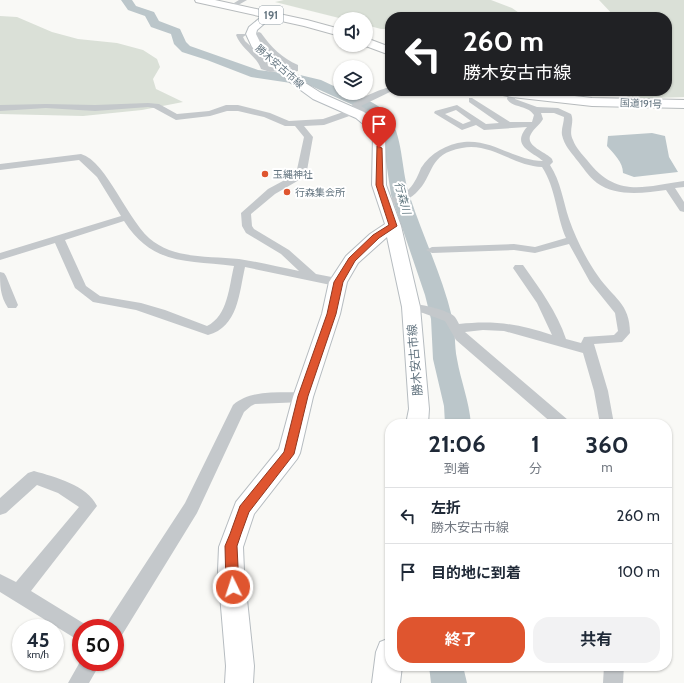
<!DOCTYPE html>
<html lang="ja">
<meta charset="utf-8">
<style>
:root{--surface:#fff;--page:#f2f2f3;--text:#1f2937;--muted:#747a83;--line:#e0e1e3;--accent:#df552f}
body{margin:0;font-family:Cabin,"Noto Sans JP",sans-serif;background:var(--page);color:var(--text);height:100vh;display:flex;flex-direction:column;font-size:15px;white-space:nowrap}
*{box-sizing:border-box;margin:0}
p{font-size:13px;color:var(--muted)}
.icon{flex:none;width:22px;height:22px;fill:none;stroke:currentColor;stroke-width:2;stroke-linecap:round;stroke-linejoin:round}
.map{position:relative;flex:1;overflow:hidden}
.drawer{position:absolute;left:385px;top:419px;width:287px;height:252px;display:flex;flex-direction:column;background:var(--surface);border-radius:16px;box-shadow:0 1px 3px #0004}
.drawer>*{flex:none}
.top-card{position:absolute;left:385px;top:12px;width:287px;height:84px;border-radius:16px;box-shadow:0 1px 3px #0004;background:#202124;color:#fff;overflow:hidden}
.controls{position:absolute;left:333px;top:12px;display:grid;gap:8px}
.controls a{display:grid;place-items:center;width:40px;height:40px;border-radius:50%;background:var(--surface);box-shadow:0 1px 3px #0004;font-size:20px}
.speed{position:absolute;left:12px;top:619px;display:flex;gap:8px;font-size:20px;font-weight:700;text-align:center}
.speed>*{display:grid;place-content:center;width:52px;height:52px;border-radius:50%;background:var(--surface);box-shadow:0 1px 3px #0004;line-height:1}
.speed small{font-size:10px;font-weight:400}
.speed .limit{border:6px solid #d22;background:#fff;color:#111}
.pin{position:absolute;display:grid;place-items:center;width:34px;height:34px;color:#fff;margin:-41px -17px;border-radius:50% 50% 50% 0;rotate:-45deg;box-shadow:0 0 4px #0007}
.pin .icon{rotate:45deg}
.me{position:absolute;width:44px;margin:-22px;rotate:356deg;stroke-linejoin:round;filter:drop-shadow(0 0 3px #0008)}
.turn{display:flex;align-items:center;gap:14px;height:84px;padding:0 12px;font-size:18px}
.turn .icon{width:52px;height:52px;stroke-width:2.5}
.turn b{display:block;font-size:28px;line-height:34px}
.eta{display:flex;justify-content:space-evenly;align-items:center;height:68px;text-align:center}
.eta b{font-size:24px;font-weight:700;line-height:28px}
.button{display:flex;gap:8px;margin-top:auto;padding:8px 12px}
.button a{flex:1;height:46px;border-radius:16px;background:var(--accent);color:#fff;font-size:16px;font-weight:700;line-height:46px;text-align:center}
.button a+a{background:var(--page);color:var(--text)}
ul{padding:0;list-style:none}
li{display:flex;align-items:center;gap:12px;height:56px;padding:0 12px;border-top:1px solid var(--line)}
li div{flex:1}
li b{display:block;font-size:15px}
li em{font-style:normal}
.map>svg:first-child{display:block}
.green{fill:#dae0d7}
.water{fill:#bbc6ca}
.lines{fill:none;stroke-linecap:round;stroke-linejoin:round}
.river{fill:#bbc6ca;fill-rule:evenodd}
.secondary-casing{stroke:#b6bcc0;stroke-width:2}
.highway-casing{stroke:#b7bbbd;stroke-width:2}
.street{fill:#c4c8cb;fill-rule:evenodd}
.secondary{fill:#fff;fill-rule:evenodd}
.highway{fill:#fff;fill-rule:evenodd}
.route{fill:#df552f;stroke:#91371f}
.poi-dot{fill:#df552f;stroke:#fff;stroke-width:1.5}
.labels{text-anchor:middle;stroke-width:4;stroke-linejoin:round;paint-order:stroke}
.far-street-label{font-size:10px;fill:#647580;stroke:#fff}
.far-poi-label{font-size:10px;fill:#647580;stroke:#fff;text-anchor:start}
.shield{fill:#fff;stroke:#929ea6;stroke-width:1}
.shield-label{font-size:11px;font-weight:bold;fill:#647580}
.far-water-label{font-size:11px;font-style:italic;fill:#647a82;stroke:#fff}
.street-label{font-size:12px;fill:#647580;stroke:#fff}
</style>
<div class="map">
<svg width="684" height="683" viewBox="0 0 684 683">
<rect width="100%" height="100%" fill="#f9f9f6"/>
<!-- green -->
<path class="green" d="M284,0H491L512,8L525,17H390V29H381L366,25V19H343L275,2Z
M599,0H684V97L627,99L628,91H667V17H615Z
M0,16L17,17L52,32L78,39L117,43L143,50L157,59L160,67L153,79L156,89L183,102L142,110L83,116L0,114Z"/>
<!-- water -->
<path class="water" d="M652,133L665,136L669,157L678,172L634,177L623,173C623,162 614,154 607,146L608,136Z"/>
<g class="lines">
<!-- river -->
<path class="river" d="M121,0H132L136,6L154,12L159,21L180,29L186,42L190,46L258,70L300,75L321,80L340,89V93C354,93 382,104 390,117C404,142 401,171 410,197C423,237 442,275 452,317C456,330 454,345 457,359C461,382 469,400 471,424H445L444,406L433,359L431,319L425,295L391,195L382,134L376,120L366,111L311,86L251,77L207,60L182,52L174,44L171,34L151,27L145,16L128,10Z
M429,666H463L467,683H431Z"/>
<!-- secondary casing -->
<g class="secondary-casing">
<path id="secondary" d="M269,12L274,15L257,30L256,34L261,44L299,79L321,93L364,112L378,123L385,135L386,185L401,226L420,307L429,409L428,424H406L409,409L402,307L387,237L358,263L347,282L340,314L313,397L300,453L297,459L254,514L243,547L244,571L254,666L253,683H225L226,666L218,571L219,547L236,502L279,449L293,397L322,314L329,282L346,256L370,234L385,224L372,185L373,135L368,128L356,118L313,99L291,83L252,47L246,34L249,27L266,13Z
M390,638V666H402L400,683H372L376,652L380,642Z"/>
</g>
<!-- highway casing -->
<g class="highway-casing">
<path id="highway" d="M195,0H215L307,20L340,29V36L304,26L196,2Z
M366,38L390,47V55L363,45H366Z
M496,91H531L592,98L684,100V108L592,106L512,97L498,94Z"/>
</g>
<!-- street -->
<path class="street" d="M239,0H247L233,8H229V6Z
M259,32L261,33C271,47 282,58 298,65V71L282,74V71L270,72L261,69C257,56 242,50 236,35L237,34H245L246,35L243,37L245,41L267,61L268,66C273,69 278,66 284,67V70L291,68C280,62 271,55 263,46C259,41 257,37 253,34Z
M390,87V91H392L361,106L369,111L363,117H357L356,115L359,111L354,109L352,105C357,99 381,89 390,87Z
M509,91H515V99L537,107L558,108L571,114C575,122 568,131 573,140C576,148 582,154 587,160C616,198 643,187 684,181V187L675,188L684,202V212L680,211L666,190C644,193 616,197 597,183C588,176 583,167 576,159C571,152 564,145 562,135C561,129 564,123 564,117L554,113H541L543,119C540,125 534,128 531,134C524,146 546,152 552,159L553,162L550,165C561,182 563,201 569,219C576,239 586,259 598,276C613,298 630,303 630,333L622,342L594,344L608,391L614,424H600L594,391L583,353L504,331L483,330L465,332L568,420L570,424H553L456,340L445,321L423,313L407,310L405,307L407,304C415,302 448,310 454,316C456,318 458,322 459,324C494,320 519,324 552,335L537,303L513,268L515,265H523C540,289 557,312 566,339L581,343L584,337L614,335L618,331L615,313L590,282L569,244L535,253L514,250L432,253L426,250L432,247L514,244L535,247L566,238C556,215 556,188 542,167C514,166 490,142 462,148C427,154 435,175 416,193C408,201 395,204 385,206L380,203L381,201C391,198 402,196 409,189C415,183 418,175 421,168C430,153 447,144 464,142C493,139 515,161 543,161C531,151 511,146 527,127L484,130L476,125L462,130L434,113L435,111L457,105L486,124L499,123L469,102V98H472L510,122H532L534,115C528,105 512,108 507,99ZM456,110L471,121L463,124L445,114Z
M148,103L159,104L177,114L209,111L226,105H238L270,113L289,121L323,119L349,110H355L356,112L355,114L324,125L304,126L313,137L306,176L275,194L251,214L252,226L254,229L289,250L316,274L342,279L344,282L342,285L338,286L326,284L245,267C239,294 238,327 208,335L136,310L93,302L75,288L55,243L0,260V253L121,216L97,177L79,160L0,170V164L81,154C107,161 129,225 154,242C178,259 211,256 239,259C259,262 279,267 299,271L281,254L246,233L242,226L241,213L268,189L296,174L304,137L295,126H285L264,117L238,111H227L210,116L176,120L154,108L148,107L95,111L46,108L0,111V105L46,104L95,105ZM124,221C153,266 187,260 234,266C229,286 228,316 207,326L165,310L141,303L100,296L86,286L65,240Z
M0,272L4,273L6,276L18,305L16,308H8C0,296 0,285 0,272Z
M303,392L308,393L310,397L308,401L303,402L255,404L251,406L244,412L197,513L122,635L115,637V628H106L108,621L185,503L233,405C252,389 279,393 303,392Z
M34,471C55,477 87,485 97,506L31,591L88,626V628H81V642L0,592V574L16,582L79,507L58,493L37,485L6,513L0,515V498L28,473Z
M81,660V662H101L89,683H68Z
M604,666H624L623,683H603Z"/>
<!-- secondary -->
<use href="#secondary" class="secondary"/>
<!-- highway -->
<use href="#highway" class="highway"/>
</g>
<!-- route -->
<path class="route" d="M377,146L382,148L383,185L397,226L379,238L355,261L343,282L336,314L308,396L294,454L249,512L241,534L237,546L239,587L237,591L233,593L228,591L226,587L225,546L230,534L240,506L284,452L298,396L327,314L334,282L349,258L373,235L389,225L376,185Z"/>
<!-- markers -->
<g class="poi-dot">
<circle cx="265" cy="174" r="4"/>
<circle cx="287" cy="192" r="4"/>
</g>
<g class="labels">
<!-- far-street labels -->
<g class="far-street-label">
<text transform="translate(280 66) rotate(41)" y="4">勝木安古市線</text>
<text transform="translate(641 103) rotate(2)" y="4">国道191号</text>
</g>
<!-- far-poi labels -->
<g class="far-poi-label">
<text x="273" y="178">玉縄神社</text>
<text x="295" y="196">行森集会所</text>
</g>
<!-- shield labels -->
<rect class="shield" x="259" y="6" width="24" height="18" rx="3"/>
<g class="shield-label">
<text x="271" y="19">191</text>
</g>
<!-- far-water labels -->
<g class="far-water-label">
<text transform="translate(403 198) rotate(75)" y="4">行森川</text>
</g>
<!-- street labels -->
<g class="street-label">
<text transform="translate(415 360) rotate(-95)" y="4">勝木安古市線</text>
</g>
</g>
</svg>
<div class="controls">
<a><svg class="icon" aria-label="sound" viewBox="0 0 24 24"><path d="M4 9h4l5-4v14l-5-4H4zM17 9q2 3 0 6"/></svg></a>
<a><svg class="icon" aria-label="layers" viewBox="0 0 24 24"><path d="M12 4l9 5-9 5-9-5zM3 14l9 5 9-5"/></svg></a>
</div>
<div class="speed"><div>45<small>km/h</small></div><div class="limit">50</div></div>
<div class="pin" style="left:379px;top:148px;background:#d93025"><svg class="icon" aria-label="arrive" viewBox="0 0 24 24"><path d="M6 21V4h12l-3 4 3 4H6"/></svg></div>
<svg class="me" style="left:233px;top:587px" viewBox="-20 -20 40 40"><circle r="17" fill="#df552f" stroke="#fff" stroke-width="3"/><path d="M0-11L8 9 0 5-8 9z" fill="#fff"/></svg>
<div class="top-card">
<div class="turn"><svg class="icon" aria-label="left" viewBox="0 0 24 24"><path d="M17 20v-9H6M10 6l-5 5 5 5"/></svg><div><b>260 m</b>勝木安古市線</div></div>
</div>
<section class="drawer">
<div class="eta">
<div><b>21:06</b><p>到着</p></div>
<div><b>1</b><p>分</p></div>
<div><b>360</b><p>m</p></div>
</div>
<ul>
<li><svg class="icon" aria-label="left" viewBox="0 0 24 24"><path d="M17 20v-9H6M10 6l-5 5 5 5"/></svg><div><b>左折</b><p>勝木安古市線</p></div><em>260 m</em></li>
<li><svg class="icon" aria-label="arrive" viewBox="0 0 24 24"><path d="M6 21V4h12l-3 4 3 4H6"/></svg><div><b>目的地に到着</b></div><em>100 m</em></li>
</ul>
<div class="button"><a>終了</a><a>共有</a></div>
</section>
</div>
